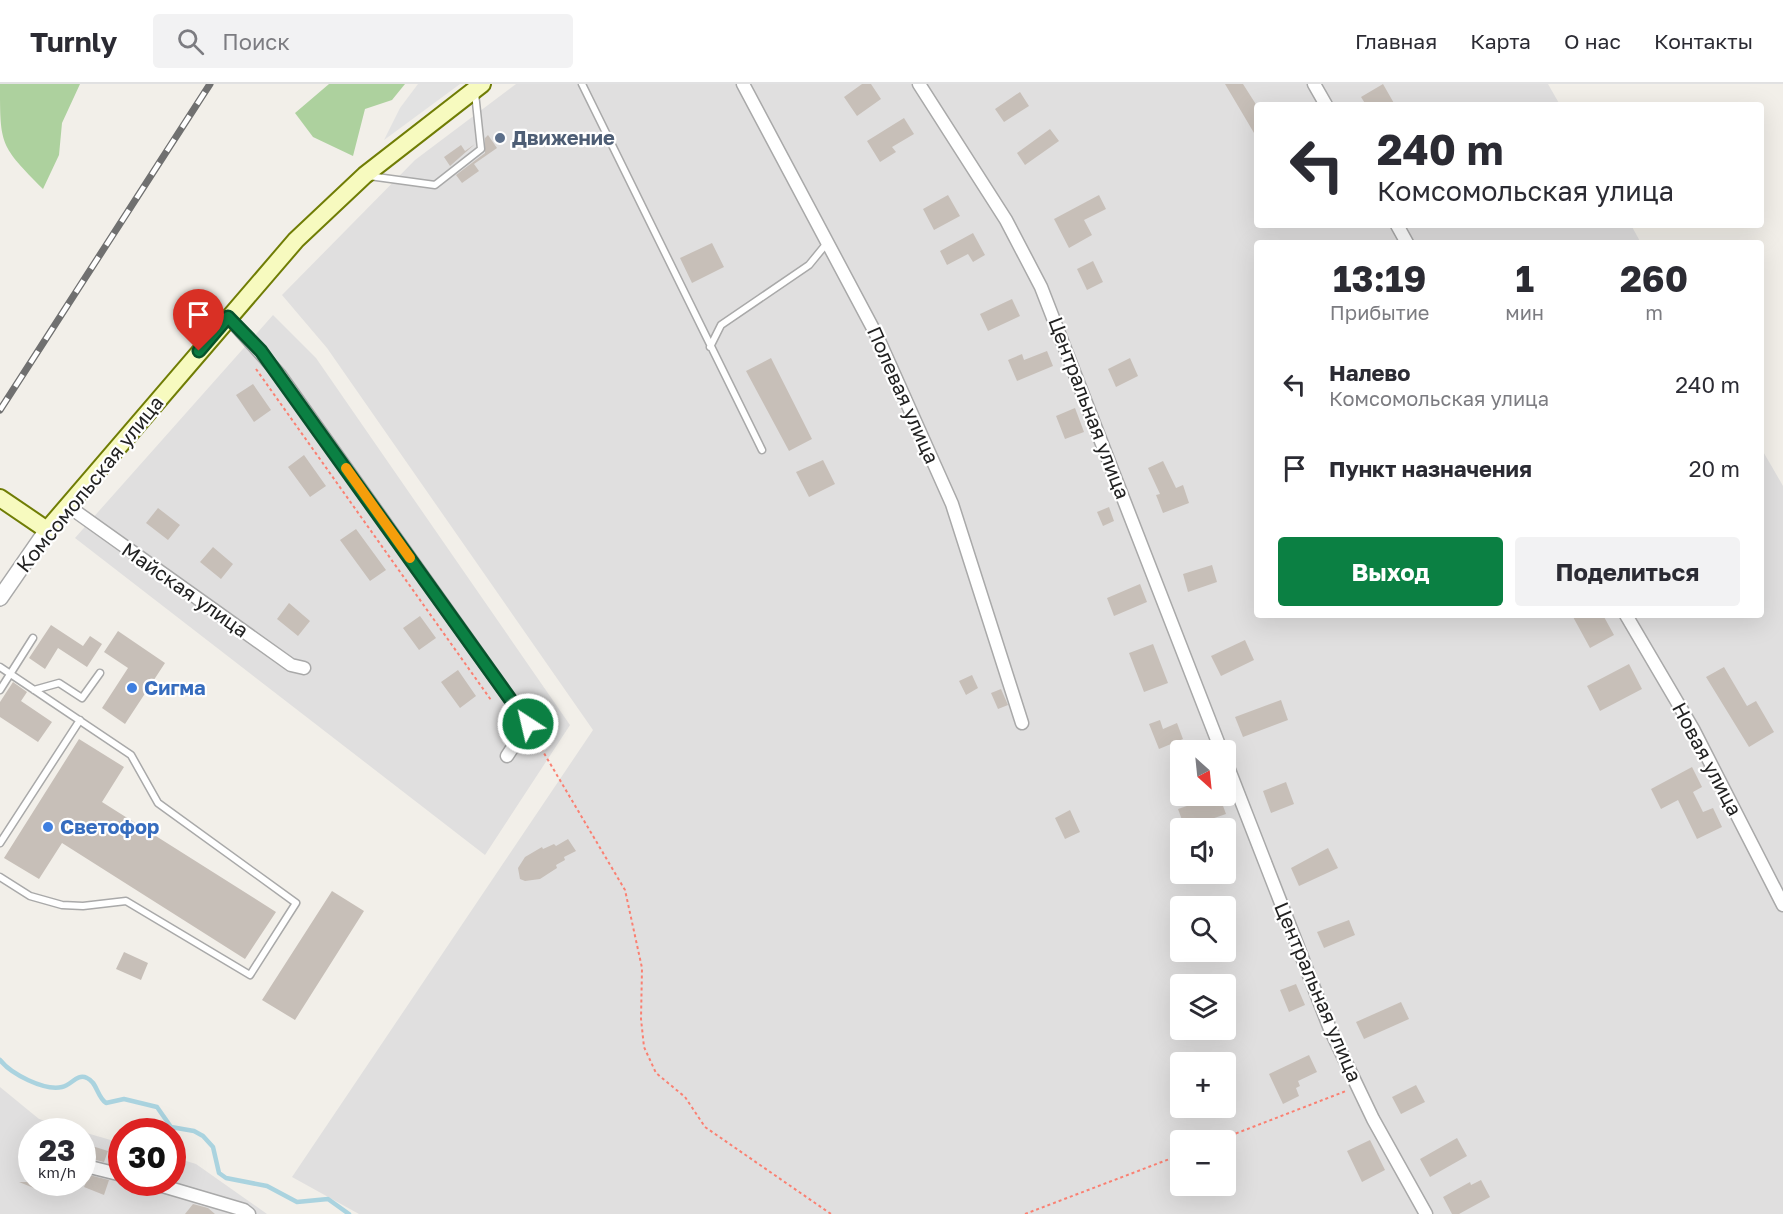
<!DOCTYPE html>
<html lang="ru">
<meta charset="utf-8">
<style>
:root{--surface:#fff;--page:#f2f2f3;--text:#2b2b33;--muted:#7c7c81;--line:#e1e1e2;--accent:#0b8043}
body{margin:0;font-family:"Golos Text",sans-serif;background:var(--page);color:var(--text);height:100vh;display:flex;flex-direction:column;font-size:22px;white-space:nowrap}
*{box-sizing:border-box;margin:0}
p{font-size:20px;color:var(--muted)}
.icon{flex:none;width:33px;height:33px;fill:none;stroke:currentColor;stroke-width:2;stroke-linecap:round;stroke-linejoin:round}
.map{position:relative;flex:1;overflow:hidden}
.sheet{position:absolute;left:1254px;top:156px;width:510px;height:378px;display:flex;flex-direction:column;background:var(--surface);border-radius:6px;box-shadow:0 6px 24px #0002}
.sheet>*{flex:none}
.guide{position:absolute;left:1254px;top:18px;width:510px;height:126px;border-radius:6px;box-shadow:0 6px 24px #0002;background:#fff;color:var(--text);overflow:hidden}
.needle{width:39px;rotate:153deg}
.fabs{position:absolute;left:1170px;top:656px;display:grid;gap:12px}
.fabs a{display:grid;place-items:center;width:66px;height:66px;border-radius:6px;background:var(--surface);box-shadow:0 6px 24px #0002;font-size:30px}
.speed{position:absolute;left:18px;top:1034px;display:flex;gap:12px;font-size:30px;font-weight:700;text-align:center}
.speed>*{display:grid;place-content:center;width:78px;height:78px;border-radius:50%;background:var(--surface);box-shadow:0 6px 24px #0002;line-height:1}
.speed small{font-size:15px;font-weight:400}
.speed .limit{border:9px solid #d22;background:#fff;color:#111}
.pin{position:absolute;display:grid;place-items:center;width:51px;height:51px;color:#fff;margin:-62px -26px;border-radius:50% 50% 50% 0;rotate:-45deg;box-shadow:0 0 6px #0007}
.pin .icon{rotate:45deg}
.me{position:absolute;width:66px;margin:-33px;rotate:325deg;stroke-linejoin:round;filter:drop-shadow(0 0 4px #0008)}
.turn{display:flex;align-items:center;gap:21px;height:126px;padding:0 24px;font-size:27px}
.turn .icon{width:78px;height:78px;stroke-width:2.5}
.turn b{display:block;font-size:42px;line-height:51px}
.eta{display:flex;justify-content:space-evenly;align-items:center;height:102px;text-align:center}
.eta b{font-size:36px;font-weight:700;line-height:42px}
.button{display:flex;gap:12px;margin-top:auto;padding:12px 24px}
.button a{flex:1;height:69px;border-radius:6px;background:var(--accent);color:#fff;font-size:24px;font-weight:700;line-height:69px;text-align:center}
.button a+a{background:var(--page);color:var(--text)}
ul{padding:0;list-style:none}
li{display:flex;align-items:center;gap:18px;height:84px;padding:0 24px}
li div{flex:1}
li b{display:block;font-size:22px}
li em{font-style:normal}
header{display:flex;align-items:center;gap:36px;box-sizing:border-box;height:84px;padding:0 30px;background:var(--surface);border-bottom:2px solid var(--line)}
header strong{font-size:28px}
nav{display:flex;gap:33px;margin-inline-start:auto;font-size:21px}
.search{width:420px;height:54px;background:var(--page);display:flex;align-items:center;gap:15px;box-sizing:border-box;padding:0 21px;border-radius:6px;color:var(--muted);font-size:22px}
.map>svg:first-child{display:block}
.residential{fill:#e0dfdf;fill-rule:evenodd}
.forest{fill:#add19e}
.parking{fill:#e2e2e2}
.lines{fill:none;stroke-linecap:round;stroke-linejoin:round}
.stream{stroke:#aad3df;stroke-width:4.5}
.building{fill:#c7bfb8}
.service-casing{stroke:#a9a9a9;stroke-width:9}
.minor-casing{stroke:#a9a9a9;stroke-width:15}
.tertiary-casing{stroke:#a9a9a9;stroke-width:18}
.secondary-casing{stroke:#707d05;stroke-width:20}
.path{stroke:#fa8072;stroke-width:2;stroke-dasharray:3 3;stroke-linecap:butt}
.service{stroke:#fff;stroke-width:6}
.minor{stroke:#fff;stroke-width:12}
.tertiary{stroke:#fff;stroke-width:15}
.secondary{stroke:#f7fabf;stroke-width:16}
.rail-casing{stroke:#707070;stroke-width:7}
.rail{stroke:#fff;stroke-width:4.5;stroke-dasharray:14;stroke-linecap:butt}
.route-casing{stroke:#07532c;stroke-width:15}
.route{stroke:#0b8043;stroke-width:10}
.slow{stroke:#f59e0b;stroke-width:10}
.service-dot{fill:#5c6f8a;stroke:#fff;stroke-width:2}
.shop-dot{fill:#3f7fe0;stroke:#fff;stroke-width:2}
.labels{text-anchor:middle;stroke-width:4.5;stroke-linejoin:round;paint-order:stroke}
.service-label{font-size:20px;font-weight:bold;fill:#4e5e75;stroke:#fff;text-anchor:start}
.street-label{font-size:20px;fill:#222;stroke:#fff}
.shop-label{font-size:20px;font-weight:bold;fill:#366cbe;stroke:#fff;text-anchor:start}
</style>
<header>
<strong>Turnly</strong>
<div class="search"><svg class="icon" aria-label="search" viewBox="0 0 24 24"><circle cx="10" cy="10" r="6"/><path d="M15 15l6 6"/></svg>Поиск</div>
<nav><a>Главная</a><a>Карта</a><a>О нас</a><a>Контакты</a></nav>
</header>
<div class="map">
<svg width="1783" height="1130" viewBox="0 0 1783 1130">
<rect width="100%" height="100%" fill="#f2efe9"/>
<!-- residential -->
<path class="residential" d="M516,0H1548L1560,21H1257V141H1631L1641,159H1257V531H1761V364L1783,402V1130H359L292,1093L593,646L327,264L282,211L415,76ZM1180,666H1226V711H1180ZM1180,744H1226V789H1180ZM1180,822H1226V867H1180ZM1180,900H1226V945H1180ZM1180,978H1226V1023H1180ZM1180,1056H1226V1101H1180Z
M273,231L316,274L570,641L485,771L75,454Z
M0,1003L39,1035L80,1047H32V1098H82L83,1048L121,1059L122,1098H172L173,1073L196,1080L267,1130H0Z"/>
<!-- forest -->
<path class="forest" d="M0,0H80L62,39L59,71L43,105C0,61 0,62 0,0Z
M329,0H405L392,16L365,25L353,72L313,53L295,29Z"/>
<!-- parking -->
<path class="parking" d="M418,0H460L384,56L400,24Z"/>
<g class="lines">
<!-- stream -->
<path class="stream" d="M0,976C11,990 44,1007 62,1003C72,1001 77,989 87,994C97,998 97,1013 106,1019L124,1015L157,1023L171,1043L194,1047L203,1052L213,1063L219,1089L226,1094L267,1102L297,1118L328,1115L349,1130"/>
</g>
<!-- building -->
<path class="building" d="M862,0H871L881,15L857,32L844,13Z
M1225,0H1243L1257,22V54Z
M1383,0L1395,21H1366L1361,13Z
M1020,8L1029,22L1004,38L995,25Z
M904,34L914,50L892,63L896,68L880,78L867,57Z
M1050,45L1059,57L1025,81L1017,69Z
M488,51L497,64L474,80L479,87L462,99L456,91L485,69V54Z
M475,60L450,82L444,73L461,61L465,67Z
M948,111L960,132L934,146L923,125Z
M1099,111L1106,125L1084,136L1092,151L1069,164L1054,135Z
M973,149L985,171L973,178L968,170L947,181L940,167Z
M712,159L724,183L692,199L680,174Z
M1093,177L1103,198L1087,206L1077,185Z
M1012,215L1020,232L988,247L980,230Z
M1047,267L1053,282L1017,297L1008,276L1022,270L1024,276Z
M771,274L812,355L789,367L746,287Z
M1130,274L1138,292L1116,303L1108,285Z
M253,300L271,326L254,338L236,311Z
M1075,324L1084,348L1065,355L1056,332Z
M304,371L326,402L310,413L288,383Z
M823,376L835,400L809,413L796,388Z
M1163,377L1176,404L1183,401L1189,419L1163,429L1156,411L1160,410L1148,384Z
M1109,423L1114,437L1103,442L1097,428Z
M158,424L180,441L168,456L146,439Z
M356,445L386,486L370,497L340,456Z
M213,463L233,480L221,495L200,478Z
M1212,481L1217,498L1188,508L1183,490Z
M1140,500L1147,518L1114,532L1107,514Z
M289,519L310,537L298,552L277,535Z
M1572,531H1603L1614,551L1590,564Z
M420,532L436,554L419,566L403,544Z
M51,541L83,562L90,552L102,560L87,583L58,564L45,585L29,574Z
M118,547L165,579L125,640L102,624L128,584L104,568Z
M1245,556L1254,576L1221,592L1211,572Z
M1153,560L1168,599L1144,608L1129,569Z
M1629,580L1642,605L1600,627L1587,602Z
M1724,583L1747,622L1756,617L1774,648L1749,663L1706,593Z
M458,586L476,612L460,624L441,598Z
M972,591L978,604L966,611L959,597Z
M13,598L27,608L21,617L52,638L38,658L0,633V618Z
M1001,605L1008,621L998,625L991,609Z
M1281,616L1288,636L1243,653L1235,633Z
M1160,636L1163,645L1177,639L1183,655L1159,665L1149,640Z
M79,655L124,683L102,718L276,828L245,875L62,759L39,795L4,774Z
M1692,683L1702,703L1693,708L1703,728L1713,724L1722,743L1697,755L1678,716L1661,725L1651,705Z
M1286,698L1294,720L1271,729L1263,707Z
M1219,711L1226,730L1185,744L1178,725Z
M1070,726L1080,748L1065,755L1055,734Z
M568,755L576,767L564,773L565,776L556,781L557,784L540,795L525,797L520,795L518,784L525,773L542,763L543,765L554,760L556,762Z
M1328,764L1338,784L1299,802L1291,784Z
M332,807L364,827L295,936L262,916Z
M1349,836L1355,851L1324,864L1317,848Z
M124,868L148,879L141,896L116,885Z
M1296,900L1305,921L1289,928L1280,906Z
M1401,918L1409,935L1364,955L1356,938Z
M1309,971L1317,988L1298,997L1300,1002L1296,1004L1299,1012L1283,1020L1269,990Z
M1416,1001L1425,1018L1401,1030L1392,1013Z
M1457,1054L1467,1072L1430,1093L1420,1075Z
M1370,1056L1385,1086L1362,1098L1347,1067Z
M92,1062L108,1067L104,1078L88,1074Z
M89,1091L109,1096L104,1111L84,1103Z
M1481,1096L1490,1113L1459,1130H1452L1443,1113L1470,1098L1471,1101Z
M19,1098H56L51,1111Z
M193,1120L208,1124L215,1130H185Z"/>
<g class="lines">
<!-- service casing -->
<g class="service-casing">
<path id="service" d="M582,0L762,366
M369,92L435,101L481,65L475,9
M710,263L721,241L809,181L827,159
M0,583L131,671L158,719L296,819L250,891L126,817L83,822L62,821L30,812L0,793
M0,606L33,554
M34,606L59,599L82,614L100,589
M0,759L80,636"/>
</g>
<!-- minor casing -->
<g class="minor-casing">
<path id="minor" d="M743,0L877,252L952,420L1022,639
M919,0L1006,136L1041,203L1221,666
M1314,0L1326,21
M1397,141L1407,159
M228,233L280,291L528,640L507,672
M68,422L291,581L304,584
M1626,531L1693,645L1783,821
M1226,678L1330,945L1373,1035L1426,1130
M82,1081L122,1091
M149,1098L244,1126L249,1130"/>
</g>
<!-- tertiary casing -->
<g class="tertiary-casing">
<path id="tertiary" d="M0,514L47,446"/>
</g>
<!-- secondary casing -->
<g class="secondary-casing">
<path id="secondary" d="M0,414L47,446L296,156L365,91L482,0"/>
</g>
<!-- path -->
<path class="path" d="M256,285L491,616
M535,654L625,806L642,884L641,935L644,963L656,989L685,1013L705,1043L831,1130
M1219,1056L1346,1007
M1025,1130L1180,1071"/>
<!-- service -->
<use href="#service" class="service"/>
<!-- minor -->
<use href="#minor" class="minor"/>
<!-- tertiary -->
<use href="#tertiary" class="tertiary"/>
<!-- secondary -->
<use href="#secondary" class="secondary"/>
<!-- rail casing -->
<g class="rail-casing">
<path id="rail" d="M0,326L210,0"/>
</g>
<!-- rail -->
<use href="#rail" class="rail"/>
</g>
<g class="lines">
<!-- route casing -->
<g class="route-casing">
<path id="route" d="M199,267L228,233L261,267L528,640"/>
</g>
<!-- route -->
<use href="#route" class="route"/>
<!-- slow -->
<path class="slow" d="M346,384L410,474"/>
</g>
<!-- markers -->
<circle class="service-dot" cx="500" cy="54" r="6"/>
<g class="shop-dot">
<circle cx="132" cy="604" r="6"/>
<circle cx="48" cy="743" r="6"/>
</g>
<g class="labels">
<!-- service labels -->
<g class="service-label">
<text x="512" y="61">Движение</text>
</g>
<!-- street labels -->
<g class="street-label">
<text transform="translate(903 311) rotate(66)" y="7">Полевая улица</text>
<text transform="translate(1089 324) rotate(69)" y="7">Центральная улица</text>
<text transform="translate(90 400) rotate(-51)" y="7">Комсомольская улица</text>
<text transform="translate(185 506) rotate(35)" y="7">Майская улица</text>
<text transform="translate(1707 675) rotate(62)" y="7">Новая улица</text>
<text transform="translate(1318 908) rotate(67)" y="7">Центральная улица</text>
</g>
<!-- shop labels -->
<g class="shop-label">
<text x="144" y="611">Сигма</text>
<text x="60" y="750">Светофор</text>
</g>
</g>
</svg>
<div class="fabs">
<a><svg class="needle" viewBox="-14 -14 28 28"><path d="M0-13l5 13h-10z" fill="#e53935"/><path d="M0 13l5-13h-10z" fill="#7c7c81"/></svg></a>
<a><svg class="icon" aria-label="sound" viewBox="0 0 24 24"><path d="M4 9h4l5-4v14l-5-4H4zM17 9q2 3 0 6"/></svg></a>
<a><svg class="icon" aria-label="search" viewBox="0 0 24 24"><circle cx="10" cy="10" r="6"/><path d="M15 15l6 6"/></svg></a>
<a><svg class="icon" aria-label="layers" viewBox="0 0 24 24"><path d="M12 4l9 5-9 5-9-5zM3 14l9 5 9-5"/></svg></a>
<a>+</a>
<a>−</a>
</div>
<div class="speed"><div>23<small>km/h</small></div><div class="limit">30</div></div>
<div class="pin" style="left:199px;top:267px;background:#d93025"><svg class="icon" aria-label="arrive" viewBox="0 0 24 24"><path d="M6 21V4h12l-3 4 3 4H6"/></svg></div>
<svg class="me" style="left:528px;top:640px" viewBox="-20 -20 40 40"><circle r="17" fill="#0b8043" stroke="#fff" stroke-width="3"/><path d="M0-11L8 9 0 5-8 9z" fill="#fff"/></svg>
<div class="guide">
<div class="turn"><svg class="icon" aria-label="left" viewBox="0 0 24 24"><path d="M17 20v-9H6M10 6l-5 5 5 5"/></svg><div><b>240 m</b>Комсомольская улица</div></div>
</div>
<section class="sheet">
<div class="eta">
<div><b>13:19</b><p>Прибытие</p></div>
<div><b>1</b><p>мин</p></div>
<div><b>260</b><p>m</p></div>
</div>
<ul>
<li><svg class="icon" aria-label="left" viewBox="0 0 24 24"><path d="M17 20v-9H6M10 6l-5 5 5 5"/></svg><div><b>Налево</b><p>Комсомольская улица</p></div><em>240 m</em></li>
<li><svg class="icon" aria-label="arrive" viewBox="0 0 24 24"><path d="M6 21V4h12l-3 4 3 4H6"/></svg><div><b>Пункт назначения</b></div><em>20 m</em></li>
</ul>
<div class="button"><a>Выход</a><a>Поделиться</a></div>
</section>
</div>
